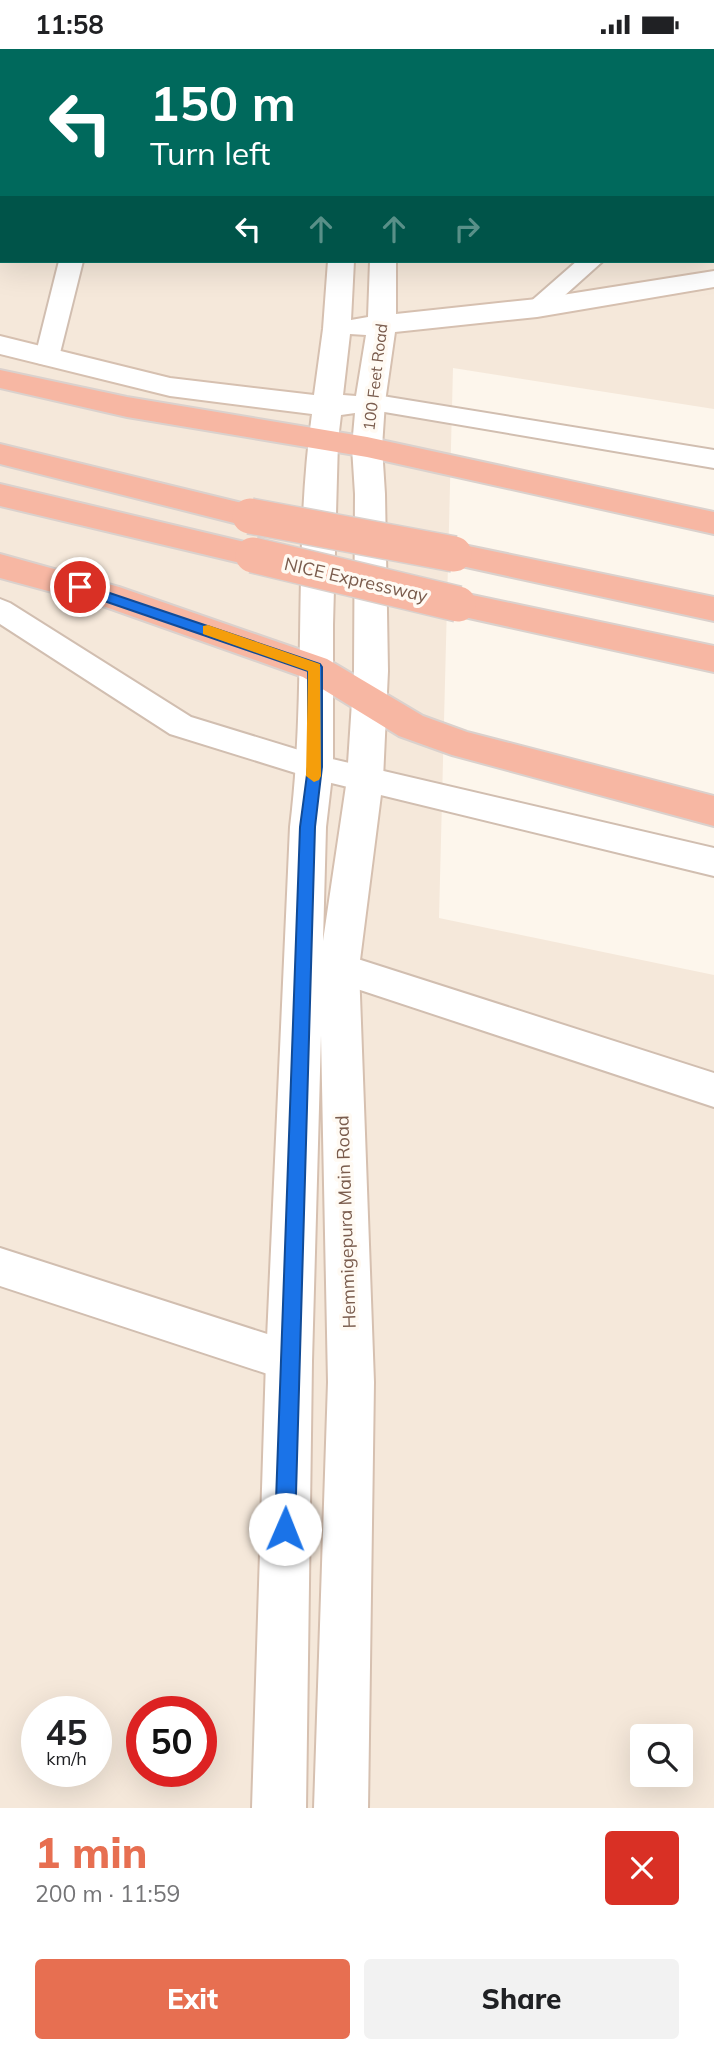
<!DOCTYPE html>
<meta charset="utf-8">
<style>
:root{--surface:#fff;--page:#f2f2f2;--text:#202124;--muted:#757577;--accent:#e76f51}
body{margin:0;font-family:Mulish,sans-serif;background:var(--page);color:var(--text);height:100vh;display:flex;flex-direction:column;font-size:26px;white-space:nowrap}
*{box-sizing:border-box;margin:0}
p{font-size:23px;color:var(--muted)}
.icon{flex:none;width:38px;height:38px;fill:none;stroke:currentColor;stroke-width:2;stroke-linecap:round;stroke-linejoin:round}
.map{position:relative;height:1759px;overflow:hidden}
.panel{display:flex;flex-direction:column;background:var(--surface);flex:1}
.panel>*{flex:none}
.banner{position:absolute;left:0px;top:0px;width:714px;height:214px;box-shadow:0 7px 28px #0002;background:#00695c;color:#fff;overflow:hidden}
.controls{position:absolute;left:630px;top:1675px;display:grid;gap:14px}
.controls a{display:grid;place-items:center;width:63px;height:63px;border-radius:7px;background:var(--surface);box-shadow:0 7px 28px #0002;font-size:35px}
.speed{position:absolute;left:21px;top:1647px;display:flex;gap:14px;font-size:35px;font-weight:700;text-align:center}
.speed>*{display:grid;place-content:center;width:91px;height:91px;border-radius:50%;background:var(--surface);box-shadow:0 7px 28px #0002;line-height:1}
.speed small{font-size:18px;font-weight:400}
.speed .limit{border:10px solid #d22;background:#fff;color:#111}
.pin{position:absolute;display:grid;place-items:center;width:60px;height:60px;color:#fff;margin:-30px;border:4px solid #fff;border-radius:50%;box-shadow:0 2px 7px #0007}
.me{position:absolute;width:77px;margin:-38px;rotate:1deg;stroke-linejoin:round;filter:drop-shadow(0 0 5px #0008)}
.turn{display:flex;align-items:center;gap:24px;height:147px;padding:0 35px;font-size:32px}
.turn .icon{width:91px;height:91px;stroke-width:2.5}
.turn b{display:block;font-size:49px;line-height:60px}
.lanes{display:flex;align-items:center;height:66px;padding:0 35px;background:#0003;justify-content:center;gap:35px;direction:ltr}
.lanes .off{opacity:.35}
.round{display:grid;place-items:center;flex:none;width:74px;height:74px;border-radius:7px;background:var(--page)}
.headline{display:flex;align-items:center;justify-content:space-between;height:119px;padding:0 35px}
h1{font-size:42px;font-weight:800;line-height:52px;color:var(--accent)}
.primary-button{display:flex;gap:14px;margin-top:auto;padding:14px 35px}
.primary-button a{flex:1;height:80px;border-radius:7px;background:var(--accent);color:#fff;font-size:28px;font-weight:800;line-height:80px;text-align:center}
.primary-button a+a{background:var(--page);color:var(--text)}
.status{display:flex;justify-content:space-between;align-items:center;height:49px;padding:0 35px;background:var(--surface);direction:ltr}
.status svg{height:19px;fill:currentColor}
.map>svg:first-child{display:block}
.residential{fill:#f5e8da;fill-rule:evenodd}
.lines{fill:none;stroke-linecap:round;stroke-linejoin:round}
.street-casing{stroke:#d1beb0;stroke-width:4}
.secondary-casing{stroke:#d6c0b0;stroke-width:4}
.highway-casing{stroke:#dad1cd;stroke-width:4}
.street{fill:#fff;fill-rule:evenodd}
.secondary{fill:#fff;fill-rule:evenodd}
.highway{fill:#f7b7a3;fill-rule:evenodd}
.highway-bridge-casing{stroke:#dad1cd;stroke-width:38;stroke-linecap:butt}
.highway-bridge{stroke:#f7b7a3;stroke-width:35}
.route{fill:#1a73e8;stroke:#114b97;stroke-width:2}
.slow{fill:#f59e0b}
.labels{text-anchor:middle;stroke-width:7;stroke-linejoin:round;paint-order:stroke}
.far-street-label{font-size:16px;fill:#7a5c4d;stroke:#fffaf3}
.street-label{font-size:18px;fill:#7a5c4d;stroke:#fffaf3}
</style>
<div class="status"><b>11:58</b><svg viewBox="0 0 49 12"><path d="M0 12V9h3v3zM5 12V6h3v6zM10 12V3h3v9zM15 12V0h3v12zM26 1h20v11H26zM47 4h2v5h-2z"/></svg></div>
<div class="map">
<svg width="714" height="1759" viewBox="0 0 714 1759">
<rect width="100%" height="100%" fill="#fdf6ec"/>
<!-- residential -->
<path class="residential" d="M0,0H714V360L453,319L439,869L714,926V1759H0ZM2,2H712V212H2ZM37,1662H96V1722H37ZM142,1662H201V1722H142ZM642,1687H681V1726H642Z"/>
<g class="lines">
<!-- street casing -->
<g class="street-casing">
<path id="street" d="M40,0H68L69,2H41Z
M111,0H131V2H111Z
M557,0H577V2H557Z
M714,0V12H712V2H705Z
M0,57H2V69H0Z
M0,154L2,155V169L0,168Z
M59,212H83L59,308L56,314L47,316L38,314L35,308Z
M577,212H603L545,264L537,266L529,264L525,259L529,254Z
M370,345L714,401V419L361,359L357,353L361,347Z
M0,550L10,554L191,668L315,706L714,799V827L315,730L170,685L0,575Z
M339,904L714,1024V1058L327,930L322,919L327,908Z
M0,1199L289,1292L303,1298L309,1312L303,1326L289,1332L0,1237Z"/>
</g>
<!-- secondary casing -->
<g class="secondary-casing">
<path id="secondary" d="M341,0H365V2H341Z
M376,0H400V2H376Z
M328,212H354L351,271L368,268L370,212H396V265L537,250L714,222V238L537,268L395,283L385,353L382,398L385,445L388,622L383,730L359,919L374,1333L368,1759H314L328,1333L321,986L312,1312L306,1759H252L266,1312L290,778C307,641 293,502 312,365L170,347L0,305V287L170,329L314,346L323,280ZM350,285L366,286L356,347L343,346ZM355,364L352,398L355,445L354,622L347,730L323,892L326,778L333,718V576L338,391L341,366Z"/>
</g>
<!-- highway casing -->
<g class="highway-casing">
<path id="highway" d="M0,321L127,348L367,388L714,463V485L367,408L127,368L0,339Z
M0,395L250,456L261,459L266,467L261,475L250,478L0,415Z
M0,435L253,495L264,498L269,506L264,514L253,517L0,457Z
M454,494L714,548V572L443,513L438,505L443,497Z
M0,505L119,538L327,610L423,667L467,683L714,747V777L452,706L399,687L303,628L100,556L0,529Z
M458,543L714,597V623L446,564L442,555L446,546Z"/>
</g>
<!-- street -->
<use href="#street" class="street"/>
<!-- secondary -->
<use href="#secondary" class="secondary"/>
<!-- highway -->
<use href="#highway" class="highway"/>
<!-- highway-bridge casing -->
<g class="highway-bridge-casing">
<path id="highway-bridge" d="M250,467L454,505
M253,506L458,555"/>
</g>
<!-- highway-bridge -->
<use href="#highway-bridge" class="highway-bridge"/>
</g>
<!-- route -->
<path class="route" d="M80,534L320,615L322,618V718L315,778L295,1480L292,1487L285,1490L278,1487L275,1480L300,778L308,718V622L75,542V535Z"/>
<!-- slow -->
<path class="slow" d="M208,576L320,615L321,727L319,731L314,733L306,727L308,622L203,585V577Z"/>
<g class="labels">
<!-- far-street labels -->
<g class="far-street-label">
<text transform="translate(375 328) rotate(-83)" y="6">100 Feet Road</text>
</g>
<!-- street labels -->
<g class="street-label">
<text transform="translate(356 531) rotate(13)" y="6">NICE Expressway</text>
<text transform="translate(346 1173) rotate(-92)" y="6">Hemmigepura Main Road</text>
</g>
</g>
</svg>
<div class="controls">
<a><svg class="icon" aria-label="search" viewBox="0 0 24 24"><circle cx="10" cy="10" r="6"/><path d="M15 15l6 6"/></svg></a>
</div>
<div class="speed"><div>45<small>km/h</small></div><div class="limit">50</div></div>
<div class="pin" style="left:80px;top:538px;background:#d93025"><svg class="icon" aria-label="arrive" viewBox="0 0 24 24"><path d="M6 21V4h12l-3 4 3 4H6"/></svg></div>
<svg class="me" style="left:285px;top:1480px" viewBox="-20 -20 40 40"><circle r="19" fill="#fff"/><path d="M0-13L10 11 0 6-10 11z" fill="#1a73e8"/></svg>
<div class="banner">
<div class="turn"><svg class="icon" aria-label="left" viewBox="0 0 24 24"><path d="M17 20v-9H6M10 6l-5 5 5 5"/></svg><div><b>150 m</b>Turn left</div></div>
<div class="lanes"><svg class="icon" aria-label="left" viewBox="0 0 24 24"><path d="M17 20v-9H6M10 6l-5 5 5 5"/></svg><svg class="icon off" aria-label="ahead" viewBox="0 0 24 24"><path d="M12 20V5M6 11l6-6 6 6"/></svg><svg class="icon off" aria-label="ahead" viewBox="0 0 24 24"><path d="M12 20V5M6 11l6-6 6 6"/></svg><svg class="icon off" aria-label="right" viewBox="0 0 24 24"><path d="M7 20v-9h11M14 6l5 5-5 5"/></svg></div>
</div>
</div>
<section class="panel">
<div class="headline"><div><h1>1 min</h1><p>200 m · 11:59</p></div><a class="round" style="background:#d93025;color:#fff"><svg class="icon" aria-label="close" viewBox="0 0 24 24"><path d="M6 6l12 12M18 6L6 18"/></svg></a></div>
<div class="primary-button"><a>Exit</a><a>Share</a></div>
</section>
